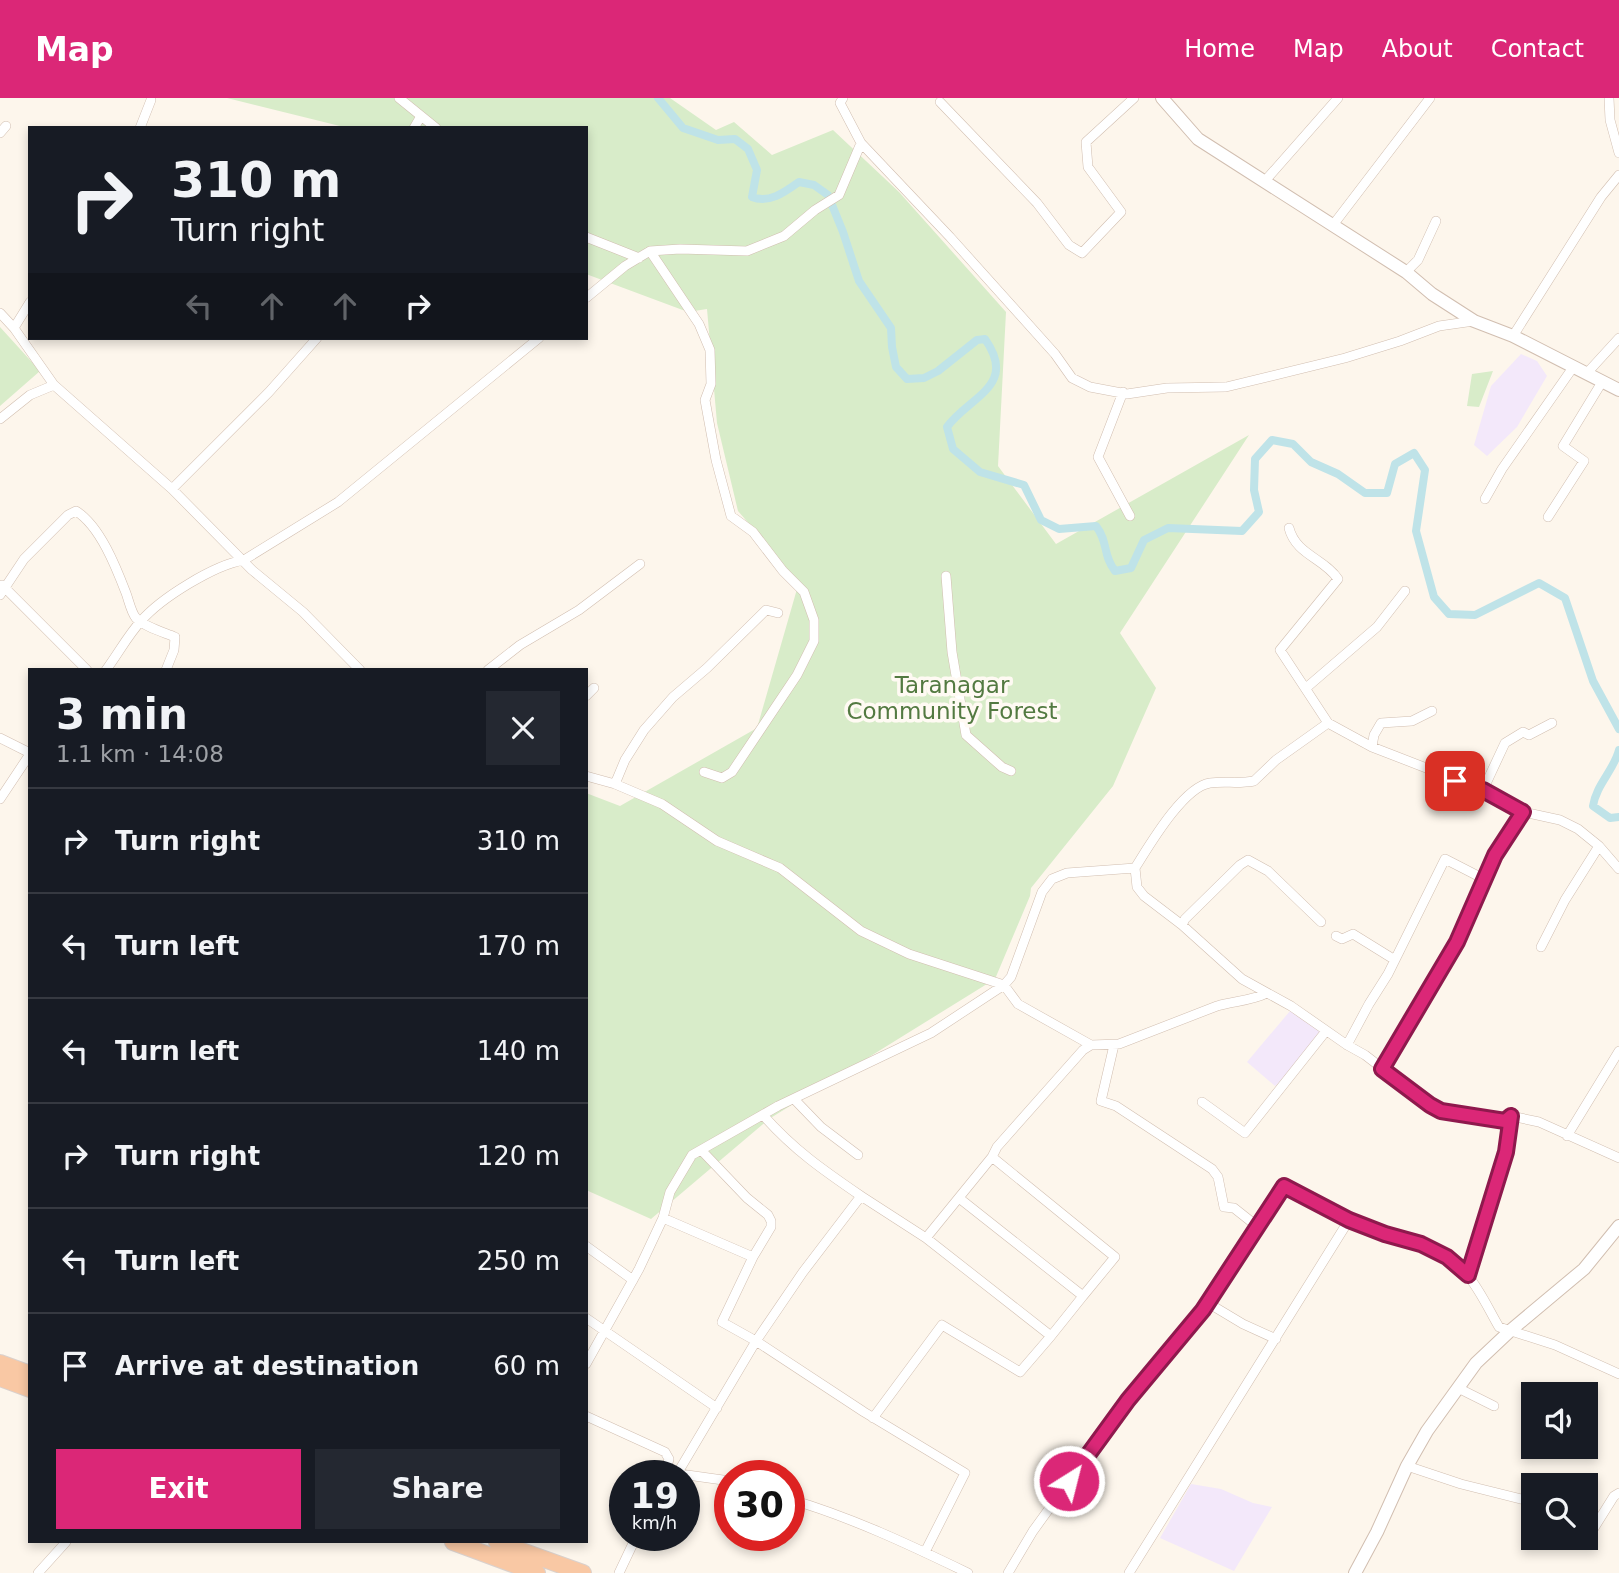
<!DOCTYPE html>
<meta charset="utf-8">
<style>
:root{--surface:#171b24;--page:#242831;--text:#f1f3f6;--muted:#9ea1a6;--line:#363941;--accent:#db2777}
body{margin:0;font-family:"DejaVu Sans",sans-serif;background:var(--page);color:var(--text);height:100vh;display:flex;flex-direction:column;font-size:26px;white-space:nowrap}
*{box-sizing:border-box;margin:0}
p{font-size:23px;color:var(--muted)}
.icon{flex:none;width:38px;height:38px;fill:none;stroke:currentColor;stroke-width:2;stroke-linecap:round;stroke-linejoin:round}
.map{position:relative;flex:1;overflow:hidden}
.details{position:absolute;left:28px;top:570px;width:560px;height:875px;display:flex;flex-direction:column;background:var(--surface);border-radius:0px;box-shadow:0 4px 10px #0003}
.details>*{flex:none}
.banner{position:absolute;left:28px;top:28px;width:560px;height:214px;border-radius:0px;box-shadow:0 4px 10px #0003;background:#171b24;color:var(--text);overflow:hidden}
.buttons{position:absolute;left:1521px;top:1284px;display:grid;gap:14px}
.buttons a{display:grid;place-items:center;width:77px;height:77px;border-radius:0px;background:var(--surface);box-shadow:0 4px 10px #0003;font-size:35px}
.speed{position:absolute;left:609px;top:1362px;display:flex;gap:14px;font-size:35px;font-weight:700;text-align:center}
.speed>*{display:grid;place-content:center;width:91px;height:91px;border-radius:50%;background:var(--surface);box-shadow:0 4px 10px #0003;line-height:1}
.speed small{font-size:18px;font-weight:400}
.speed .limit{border:10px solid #d22;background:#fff;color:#111}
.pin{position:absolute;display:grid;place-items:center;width:60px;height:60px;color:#fff;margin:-30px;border-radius:14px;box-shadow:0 4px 10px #0006}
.me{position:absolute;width:77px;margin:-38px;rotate:36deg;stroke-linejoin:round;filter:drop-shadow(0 0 5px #0008)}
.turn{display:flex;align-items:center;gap:24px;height:147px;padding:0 28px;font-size:32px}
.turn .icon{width:91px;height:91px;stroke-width:2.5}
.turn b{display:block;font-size:49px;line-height:60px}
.lanes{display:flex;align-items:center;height:66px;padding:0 28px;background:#0003;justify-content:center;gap:35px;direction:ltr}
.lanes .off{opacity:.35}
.round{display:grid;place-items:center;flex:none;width:74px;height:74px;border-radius:0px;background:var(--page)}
.summary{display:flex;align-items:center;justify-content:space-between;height:119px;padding:0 28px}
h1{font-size:42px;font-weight:800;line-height:52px}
.cta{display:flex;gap:14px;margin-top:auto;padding:14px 28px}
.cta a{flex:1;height:80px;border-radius:0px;background:var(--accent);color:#fff;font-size:28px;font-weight:800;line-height:80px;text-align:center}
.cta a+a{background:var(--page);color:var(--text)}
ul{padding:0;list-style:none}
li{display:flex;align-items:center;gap:21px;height:105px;padding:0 28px;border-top:2px solid var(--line)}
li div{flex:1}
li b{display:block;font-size:26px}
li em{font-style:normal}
header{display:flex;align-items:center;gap:42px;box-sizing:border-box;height:98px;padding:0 35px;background:var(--accent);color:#fff}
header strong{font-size:33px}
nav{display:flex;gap:38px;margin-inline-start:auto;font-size:24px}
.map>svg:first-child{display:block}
.education{fill:#f3e8fa}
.green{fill:#d8ecc9}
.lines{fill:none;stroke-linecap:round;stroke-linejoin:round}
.canal{stroke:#bfe3e8;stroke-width:8}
.minor-casing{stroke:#d1beb0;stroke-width:10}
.tertiary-casing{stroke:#d1beb0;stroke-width:14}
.trunk-casing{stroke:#dad1cd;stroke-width:18}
.minor{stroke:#fff;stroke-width:9}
.tertiary{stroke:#fff;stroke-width:12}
.trunk{stroke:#f9c8a4;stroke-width:16}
.route-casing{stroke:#8e194d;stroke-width:18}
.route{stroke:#db2777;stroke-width:12}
.labels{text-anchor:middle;stroke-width:7;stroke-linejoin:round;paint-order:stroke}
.park-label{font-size:23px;fill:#537a41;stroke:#fffaf3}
</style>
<header>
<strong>Map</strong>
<nav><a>Home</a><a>Map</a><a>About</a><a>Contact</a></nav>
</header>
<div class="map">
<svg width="1619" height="1475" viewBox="0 0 1619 1475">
<rect width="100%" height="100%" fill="#fdf6ec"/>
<!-- education -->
<path class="education" d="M1521,256L1537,263L1547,278L1517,329L1487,358L1474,347L1491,288Z
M1290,913L1321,934L1298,968L1275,988L1247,964Z
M1191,1386L1221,1391L1253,1405L1272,1409L1234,1473L1160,1440Z"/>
<!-- green -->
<path class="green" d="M227,0H670L716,32L734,24L772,57L833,32L899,94L1006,214L998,368L1056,446L1249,337L1120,535L1156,590L1113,688L1031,790L1030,798L995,881L769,1021L651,1121L586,1092V695L620,708L757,630L797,491L777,458L738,413L717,325L707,211L688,214L586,176V30H348Z
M0,229L40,273L0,308Z
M1493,273L1479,309L1467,308L1472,276Z"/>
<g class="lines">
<!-- canal -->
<path class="canal" d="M658,0L683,30L718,42L735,41L748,51L757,72L752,99C769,106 785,94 799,84L814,87L828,97L843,134L859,183L891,230L892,249L896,269L907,281L924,280L938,273L977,242L985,241C1018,288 970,298 947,329L953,351L980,374L1024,387L1041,422L1059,431L1096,428C1109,445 1102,456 1115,473L1131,470L1144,442L1168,430L1242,433L1259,414L1254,392L1255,361L1272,342L1293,346L1311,364L1338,376L1365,395H1387L1395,366L1414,355L1425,372L1416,433L1434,499L1449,516L1475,517L1539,485L1565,500L1593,583L1619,631
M1619,652C1614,672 1596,687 1593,708L1610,720L1619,719"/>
<!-- minor casing -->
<g class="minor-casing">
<path id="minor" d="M399,0L436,30
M843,0L840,5L861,45L950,139L1055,256L1072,280L1090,289L1127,296L1167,290L1226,289L1345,260L1400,243L1439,228L1474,223
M1609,0L1610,22L1619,55
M940,4L1037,105L1069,147L1082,155L1121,114L1088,69L1086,44L1134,0
M140,30L151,2
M414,30L421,18
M0,35L6,28
M1264,84L1338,0
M1333,127L1430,0
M586,139L639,160
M650,153L699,226L710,252L711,286L705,302L716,362L731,418L753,434L783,473L804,494L814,522V543L797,577L732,674L722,680L704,674
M1406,174L1418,162L1436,123
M586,200L625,168L650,153L680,151L747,153L784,138L815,112L839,97L861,45
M0,215L14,230L54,287L172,391L252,472L303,514L360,572
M14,230L30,204
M1513,238L1601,99L1619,77
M1587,275L1619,240
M1123,294L1098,359L1130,418
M0,321L30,297L54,287
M172,391L269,294L317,240
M1485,401L1502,371L1574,268
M1548,419L1584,363L1563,348L1602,284
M1289,430C1296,457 1324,460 1338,481L1280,552L1328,625
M946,478L952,554L966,637L1002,669L1011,673
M2,487L87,572
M0,497L24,461L68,417L76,413C100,428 116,469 126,495C129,503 131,514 136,520C145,529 163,534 175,539L174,552L166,572
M106,572C118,556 128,537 141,523C161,500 214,467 244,462L338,404L539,240
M488,572L520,547L579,512L640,466
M1306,590L1377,529L1405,493
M586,598L594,590
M0,640L30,655
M1372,649L1374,637L1381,625L1412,623L1432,613
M586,678L615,686L662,706L717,743L780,770L861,833L909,856L1004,887L1018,906L1091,947
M615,686L625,662L644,632L673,599L707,570L766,512L778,515
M1483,692L1505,645L1523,634L1529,637L1552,625
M0,701L30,656
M1135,770L1137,789L1144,798L1182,827L1242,881L1291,908L1347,947L1365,957L1430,1007L1441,1013L1505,1022L1511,1018L1539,1024L1619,1060
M1182,827L1185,821L1240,767L1248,762L1268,773L1321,824
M1336,838L1342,841L1353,836L1395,862
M1541,849L1565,802L1599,748
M1114,947L1101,1003L1116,1008L1212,1071L1218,1079L1224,1109L1234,1110L1258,1129
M1347,947L1369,906L1388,876L1445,761L1484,781
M1382,971L1457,844L1495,757L1523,714
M794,1001L821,1029L858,1057
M1202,1004L1245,1035L1326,933
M763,1017C794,1052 823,1072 861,1098
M1567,1038L1619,953
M702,1053L747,1100L768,1117L771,1123V1129L753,1159
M992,1059L1115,1159L1083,1198
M663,1120L753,1159L722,1224L756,1243L864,1314L965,1375L925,1454
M926,1140L1051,1238L1083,1198L959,1100
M586,1148L633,1182
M1468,1177L1505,1054L1511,1018
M1208,1205L1243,1226L1276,1241
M586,1220L717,1310
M586,1266L639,1171L663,1120L670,1094L692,1057L778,1008L931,935L1004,887L1011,879L1042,794L1052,781L1067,775L1135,770C1149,748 1183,689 1210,685C1225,683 1239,686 1254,683L1276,662L1328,625L1372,649L1483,692L1523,714L1560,722L1578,731L1599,748L1619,771
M1458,1290L1494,1308
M586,1318L665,1354L669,1361L666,1373
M873,1320L942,1227L1020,1274L1051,1238
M1407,1368L1461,1386L1533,1404
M673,1375L730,1383
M677,1376L756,1243L803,1174L861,1098L926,1140L992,1059L997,1049L1083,952L1091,947L1119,946L1217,908C1234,903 1251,903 1267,895
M789,1401C851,1419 910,1447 968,1475
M1586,1428L1594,1430L1614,1398L1619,1395
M38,1475L66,1444
M619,1475L637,1437
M1008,1475L1033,1433L1128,1302L1203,1212L1284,1088C1306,1099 1328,1113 1352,1123C1390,1140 1440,1143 1468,1178C1480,1192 1489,1212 1499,1229L1555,1247L1619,1276
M1129,1475L1349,1122"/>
</g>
<!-- tertiary casing -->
<g class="tertiary-casing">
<path id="tertiary" d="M1162,0L1198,41L1406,174L1432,196L1474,223L1513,238L1619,292
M1355,1475L1377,1434L1407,1368L1427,1333L1476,1265L1511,1232L1584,1171L1619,1128"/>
</g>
<!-- trunk casing -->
<g class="trunk-casing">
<path id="trunk" d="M0,1265L30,1276
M0,1280L30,1291
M453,1444L537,1475
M497,1444L583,1475"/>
</g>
<!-- minor -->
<use href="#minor" class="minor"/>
<!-- tertiary -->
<use href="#tertiary" class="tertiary"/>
<!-- trunk -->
<use href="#trunk" class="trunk"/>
</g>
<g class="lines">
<!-- route casing -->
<g class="route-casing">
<path id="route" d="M1069,1383L1128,1302L1203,1212L1284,1088L1349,1122L1385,1136L1421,1146L1447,1159L1468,1177L1506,1054L1511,1018L1505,1023L1441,1013L1430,1007L1382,971L1457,844L1495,757L1523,714L1483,692L1455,683"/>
</g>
<!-- route -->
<use href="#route" class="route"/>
</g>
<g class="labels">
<!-- park labels -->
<g class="park-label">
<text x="952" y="595">Taranagar<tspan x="952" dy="26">Community Forest</tspan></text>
</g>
</g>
</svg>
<div class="buttons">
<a><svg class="icon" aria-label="sound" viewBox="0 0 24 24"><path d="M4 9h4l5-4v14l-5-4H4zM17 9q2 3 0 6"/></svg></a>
<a><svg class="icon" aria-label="search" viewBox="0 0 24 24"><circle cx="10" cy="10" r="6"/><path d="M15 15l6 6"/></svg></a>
</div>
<div class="speed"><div>19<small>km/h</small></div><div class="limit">30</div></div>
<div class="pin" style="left:1455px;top:683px;background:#d93025"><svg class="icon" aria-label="arrive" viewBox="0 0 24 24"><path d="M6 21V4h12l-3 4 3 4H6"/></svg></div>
<svg class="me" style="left:1069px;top:1383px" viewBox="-20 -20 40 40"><circle r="17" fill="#db2777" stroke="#fff" stroke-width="3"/><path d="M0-11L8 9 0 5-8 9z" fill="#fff"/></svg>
<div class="banner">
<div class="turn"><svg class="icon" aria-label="right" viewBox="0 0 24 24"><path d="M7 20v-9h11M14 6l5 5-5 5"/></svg><div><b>310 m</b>Turn right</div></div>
<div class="lanes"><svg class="icon off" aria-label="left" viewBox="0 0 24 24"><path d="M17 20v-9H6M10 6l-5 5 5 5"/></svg><svg class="icon off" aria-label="ahead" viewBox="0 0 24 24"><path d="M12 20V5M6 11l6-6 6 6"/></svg><svg class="icon off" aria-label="ahead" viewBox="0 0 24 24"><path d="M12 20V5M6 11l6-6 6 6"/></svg><svg class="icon" aria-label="right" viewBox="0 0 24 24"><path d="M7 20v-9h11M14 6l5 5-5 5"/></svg></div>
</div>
<section class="details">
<div class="summary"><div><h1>3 min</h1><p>1.1 km · 14:08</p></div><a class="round"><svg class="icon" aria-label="close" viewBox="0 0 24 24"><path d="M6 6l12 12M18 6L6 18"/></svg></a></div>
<ul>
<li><svg class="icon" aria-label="right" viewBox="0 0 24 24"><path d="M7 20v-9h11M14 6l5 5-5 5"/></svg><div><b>Turn right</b></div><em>310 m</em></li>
<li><svg class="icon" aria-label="left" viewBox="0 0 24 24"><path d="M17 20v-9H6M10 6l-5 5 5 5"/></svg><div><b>Turn left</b></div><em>170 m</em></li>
<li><svg class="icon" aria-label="left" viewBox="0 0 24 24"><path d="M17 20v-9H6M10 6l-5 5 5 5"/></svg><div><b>Turn left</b></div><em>140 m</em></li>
<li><svg class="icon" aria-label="right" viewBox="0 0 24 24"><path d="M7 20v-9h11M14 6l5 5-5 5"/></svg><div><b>Turn right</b></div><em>120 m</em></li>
<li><svg class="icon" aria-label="left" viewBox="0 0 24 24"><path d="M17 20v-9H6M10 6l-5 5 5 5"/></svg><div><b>Turn left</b></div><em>250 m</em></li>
<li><svg class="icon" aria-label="arrive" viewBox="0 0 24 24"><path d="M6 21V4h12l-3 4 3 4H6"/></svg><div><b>Arrive at destination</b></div><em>60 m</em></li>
</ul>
<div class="cta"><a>Exit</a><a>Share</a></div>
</section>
</div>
